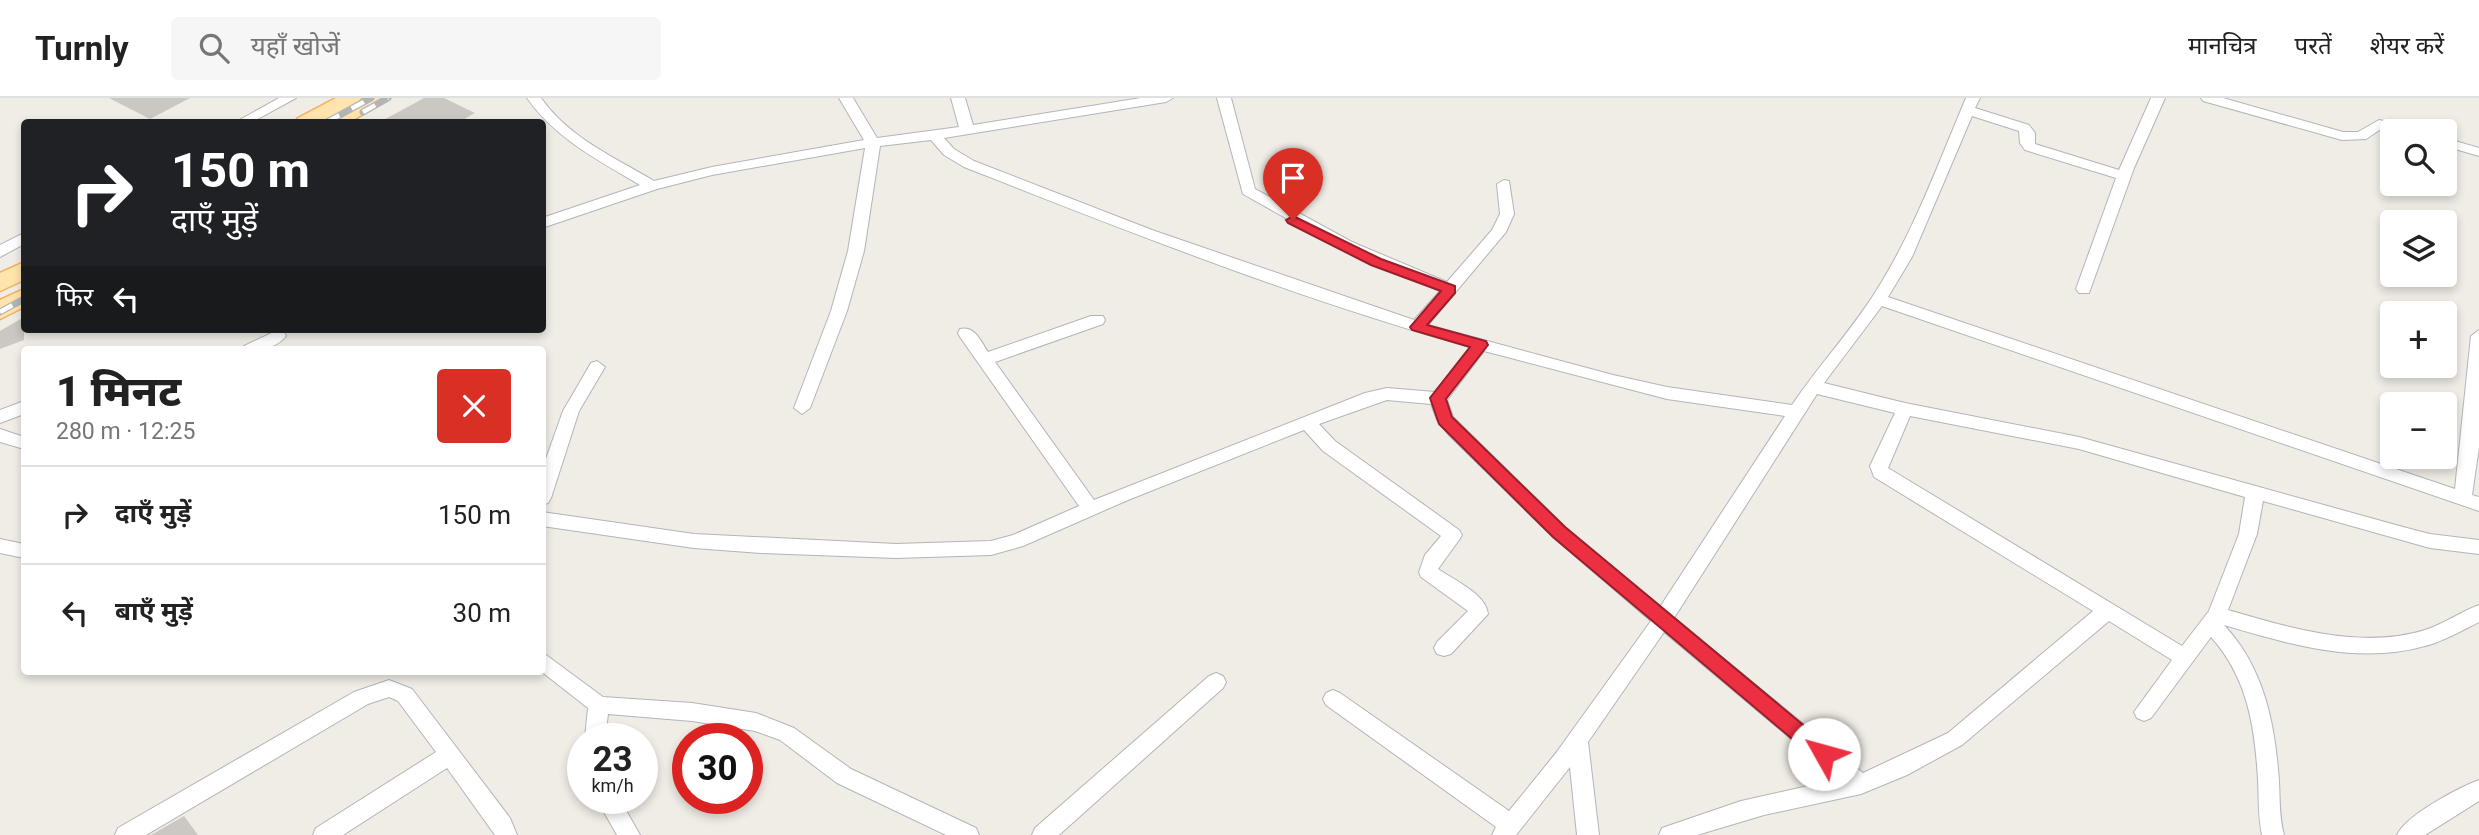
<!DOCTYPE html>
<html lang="hi">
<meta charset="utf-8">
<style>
:root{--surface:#fff;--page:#f6f6f6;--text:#222;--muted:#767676;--line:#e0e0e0}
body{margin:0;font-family:Roboto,"Noto Sans Devanagari",sans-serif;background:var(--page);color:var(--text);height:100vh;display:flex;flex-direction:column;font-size:26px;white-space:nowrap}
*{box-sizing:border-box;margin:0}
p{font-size:23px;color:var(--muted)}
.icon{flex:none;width:38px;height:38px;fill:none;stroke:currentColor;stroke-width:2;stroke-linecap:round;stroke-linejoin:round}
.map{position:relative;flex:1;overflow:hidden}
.sheet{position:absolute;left:21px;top:248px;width:525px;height:329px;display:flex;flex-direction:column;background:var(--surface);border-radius:7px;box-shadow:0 4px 10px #0003}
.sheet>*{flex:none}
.top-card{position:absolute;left:21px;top:21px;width:525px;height:214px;border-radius:7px;box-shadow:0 4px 10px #0003;background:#202124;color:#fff;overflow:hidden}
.tools{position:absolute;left:2380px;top:21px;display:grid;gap:14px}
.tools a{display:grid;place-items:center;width:77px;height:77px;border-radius:7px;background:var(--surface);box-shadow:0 4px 10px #0003;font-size:35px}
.speed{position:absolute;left:567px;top:625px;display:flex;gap:14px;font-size:35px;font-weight:700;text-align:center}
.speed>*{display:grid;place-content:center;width:91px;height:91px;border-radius:50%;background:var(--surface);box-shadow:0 4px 10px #0003;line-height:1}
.speed small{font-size:18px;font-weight:400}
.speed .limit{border:10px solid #d22;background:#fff;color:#111}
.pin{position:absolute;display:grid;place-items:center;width:60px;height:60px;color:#fff;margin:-72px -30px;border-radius:50% 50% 50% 0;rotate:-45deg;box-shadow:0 0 7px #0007}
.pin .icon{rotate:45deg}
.me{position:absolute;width:77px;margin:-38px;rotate:308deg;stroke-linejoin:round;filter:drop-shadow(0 0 5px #0008)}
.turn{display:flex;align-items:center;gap:24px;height:147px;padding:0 35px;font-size:32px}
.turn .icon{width:91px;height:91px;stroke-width:2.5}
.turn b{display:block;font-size:49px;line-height:60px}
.then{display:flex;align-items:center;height:66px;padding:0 35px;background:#0003;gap:14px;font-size:26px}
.round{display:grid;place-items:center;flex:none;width:74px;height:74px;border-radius:7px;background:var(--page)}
.overview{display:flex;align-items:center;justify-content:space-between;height:119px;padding:0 35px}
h1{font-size:42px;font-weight:800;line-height:52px}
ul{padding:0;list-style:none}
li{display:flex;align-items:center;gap:21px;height:98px;padding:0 35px;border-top:2px solid var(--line)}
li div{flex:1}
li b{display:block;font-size:26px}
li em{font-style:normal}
header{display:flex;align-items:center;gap:42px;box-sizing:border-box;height:98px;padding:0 35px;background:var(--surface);border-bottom:2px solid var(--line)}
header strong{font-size:33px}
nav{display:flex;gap:38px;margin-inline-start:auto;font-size:24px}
.search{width:490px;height:63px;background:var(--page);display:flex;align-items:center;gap:18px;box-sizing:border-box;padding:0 24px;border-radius:7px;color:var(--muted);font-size:26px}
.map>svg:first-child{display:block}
.building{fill:#cbc7c2}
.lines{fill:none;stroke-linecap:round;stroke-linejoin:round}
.street-casing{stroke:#b2b5b9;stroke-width:2}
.primary-casing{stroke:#f4b05c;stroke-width:3}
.street{fill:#fff;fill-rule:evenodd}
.primary{fill:#ffe4ad;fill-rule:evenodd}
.rail-casing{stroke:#b3b4b5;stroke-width:7}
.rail{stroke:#fff;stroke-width:4.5;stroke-dasharray:14;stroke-linecap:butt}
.route{fill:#ed3041;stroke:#9a1f2a;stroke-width:2}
</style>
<header>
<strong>Turnly</strong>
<div class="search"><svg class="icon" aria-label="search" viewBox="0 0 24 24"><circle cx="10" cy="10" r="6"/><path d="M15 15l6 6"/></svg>यहाँ खोजें</div>
<nav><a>मानचित्र</a><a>परतें</a><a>शेयर करें</a></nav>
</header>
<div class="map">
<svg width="2479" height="737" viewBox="0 0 2479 737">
<rect width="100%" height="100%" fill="#f0ece6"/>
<!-- building -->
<path class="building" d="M109,0H190L150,21Z
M424,0H444L475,15L459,24H380Z
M24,219V242L0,251V233Z
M184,718L198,737H151Z"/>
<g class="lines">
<!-- street casing -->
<g class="street-casing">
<path id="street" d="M279,0H296L252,24H236Z
M527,0H541C568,39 614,59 654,83L712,69L864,42L839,0H853L877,40L959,29L951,0H965L973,27L1141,0H1173L1166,4L944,40L954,51L974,63L1152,132L1414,222L1440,193L1341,151L1243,96L1217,0H1231L1255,91L1352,144L1447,184L1492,132L1500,116L1497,86L1504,82L1509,83L1514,116L1506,134L1428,227L1613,277L1667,289L1792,307C1820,265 1856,228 1881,185C1916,128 1940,61 1966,0H1980L1975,10L2029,27L2035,35V46L2119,72L2151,0H2165L2134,70L2089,195H2079L2076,191L2116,80L2025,52L2020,45L2019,33L1972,18L1912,159L1888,199L2455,391L2471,238L2479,232V349L2472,397L2479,399V413L1882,208L1824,285L1905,305L2079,339L2403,429L2430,436L2479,442V456L2430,450L2263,403L2257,436L2228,512C2290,530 2361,552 2425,532C2444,526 2460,514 2479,507V524C2461,533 2444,543 2425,548C2357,567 2289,546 2224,527C2264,570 2275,625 2279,683C2280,701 2279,719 2284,737H2262C2258,719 2259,701 2258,682C2255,630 2248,580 2211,539L2151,620L2144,623L2137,620L2134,614L2172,562L2109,523L1962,647L1907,677L1861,696L1764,717L1697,737H1659L1662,730L1741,703L1839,681L1664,534L1588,644L1599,737H1577L1570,669L1516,737H1492L1496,729L1326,607L1323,601L1326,595L1333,592L1340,595L1509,713L1556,655L1651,523L1553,439L1448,336L1437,322L1431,306L1387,302L1319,326L1335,343L1459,432L1462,437L1459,442L1438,471C1454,482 1486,496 1488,516L1451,556L1444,558L1437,556L1434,550L1437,544L1468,513L1421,479L1419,474L1425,457L1441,438L1323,353L1304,332L1128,402L1023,448L991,457L896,460L761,455L694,450L542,428V414L694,436L896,446L991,443L1013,437L1079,408L960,239L958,235L960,231C975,227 981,244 988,254L1091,218H1103L1105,222L1103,226L995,264L1094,402L1365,295L1387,290L1435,294L1470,249C1298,201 1130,134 964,69L944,57L931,42L880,48L864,153L847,213L810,310L802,316L794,310L831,213L848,153L865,50L712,77L657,91L542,130V120L640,87C598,62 556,41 527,0ZM1484,253L1667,301L1785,318L1660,509L1565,429L1453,319L1447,302ZM1817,296L1895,315L1870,368L1874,379L2093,513L1948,635L1863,675L1674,520ZM1910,318L2079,351L2245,399L2239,436L2209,513L2182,548L1888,370Z
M2201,0H2223L2343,34H2358L2379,22L2414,30L2416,33L2381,31L2366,41L2342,42L2203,3Z
M2445,40L2479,50V58L2445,48Z
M24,135V146L0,159V147Z
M278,232L284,234L286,238C275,252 258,252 242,252L244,248Z
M597,263L605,269L579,313L551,400L548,405L542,407V372L563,313L591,265Z
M24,303V316L0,325V312Z
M0,331L24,339V351L0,344Z
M0,441L24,446V460L0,455Z
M542,554L603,599L692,605L756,615L794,630L851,671L976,730L979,737H946L837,685L780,642L755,633L692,623L608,616L605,640H585L588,610L542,574Z
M1216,575L1223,578L1226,584L1223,590L1059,737H1032L1035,730L1209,578Z
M389,582L412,591L510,720L517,737H495L447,670L343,737H313L316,730L436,654L398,603L389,599L368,606L146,737H115L118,730L354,594Z
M2479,682V703L2425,737H2397C2406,717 2458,690 2479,682Z
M596,700H619L640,737H617Z"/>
</g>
<!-- primary casing -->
<g class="primary-casing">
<path id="primary" d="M336,0H361L359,3L365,0H390L350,24H329L332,18L320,24H295L298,20Z
M24,164V182L0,193V175Z
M24,191V209L0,221V202Z"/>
</g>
<!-- street -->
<use href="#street" class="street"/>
<!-- primary -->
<use href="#primary" class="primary"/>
<!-- rail casing -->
<g class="rail-casing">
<path id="rail" d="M363,14L388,0
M327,24L371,0
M0,214L24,201"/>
</g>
<!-- rail -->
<use href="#rail" class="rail"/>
</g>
<!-- route -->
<path class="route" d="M1293,118L1381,161L1455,188V195L1427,227L1486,243L1488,247L1446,301L1452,319L1565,429L1831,650L1833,656L1831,662L1824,664L1817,662L1553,439L1439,326L1430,300L1470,249L1412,232L1410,229L1441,193L1371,167L1288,125L1286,122Z"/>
</svg>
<div class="tools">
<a><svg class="icon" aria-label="search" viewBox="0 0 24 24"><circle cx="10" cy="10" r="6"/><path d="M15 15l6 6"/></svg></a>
<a><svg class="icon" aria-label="layers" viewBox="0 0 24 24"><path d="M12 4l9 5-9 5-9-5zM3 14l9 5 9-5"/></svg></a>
<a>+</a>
<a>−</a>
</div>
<div class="speed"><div>23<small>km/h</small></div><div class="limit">30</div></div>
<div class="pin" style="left:1293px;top:122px;background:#d93025"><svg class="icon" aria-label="arrive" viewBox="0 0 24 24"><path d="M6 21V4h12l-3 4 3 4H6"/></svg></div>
<svg class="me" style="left:1824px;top:656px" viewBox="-20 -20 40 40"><circle r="19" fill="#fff"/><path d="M0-13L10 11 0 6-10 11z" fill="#ed3041"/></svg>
<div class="top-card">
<div class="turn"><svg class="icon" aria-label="right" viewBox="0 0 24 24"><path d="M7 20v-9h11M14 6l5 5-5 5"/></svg><div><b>150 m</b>दाएँ मुड़ें</div></div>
<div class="then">फिर<svg class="icon" aria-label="left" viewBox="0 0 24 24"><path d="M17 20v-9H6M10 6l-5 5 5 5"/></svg></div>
</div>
<section class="sheet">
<div class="overview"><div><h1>1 मिनट</h1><p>280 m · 12:25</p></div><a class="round" style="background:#d93025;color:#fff"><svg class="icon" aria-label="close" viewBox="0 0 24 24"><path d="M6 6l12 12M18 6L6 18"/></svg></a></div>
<ul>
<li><svg class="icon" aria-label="right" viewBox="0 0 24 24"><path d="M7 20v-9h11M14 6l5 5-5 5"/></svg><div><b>दाएँ मुड़ें</b></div><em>150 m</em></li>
<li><svg class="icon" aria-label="left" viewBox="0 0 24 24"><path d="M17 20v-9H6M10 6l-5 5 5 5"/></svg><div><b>बाएँ मुड़ें</b></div><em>30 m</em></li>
</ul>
</section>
</div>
